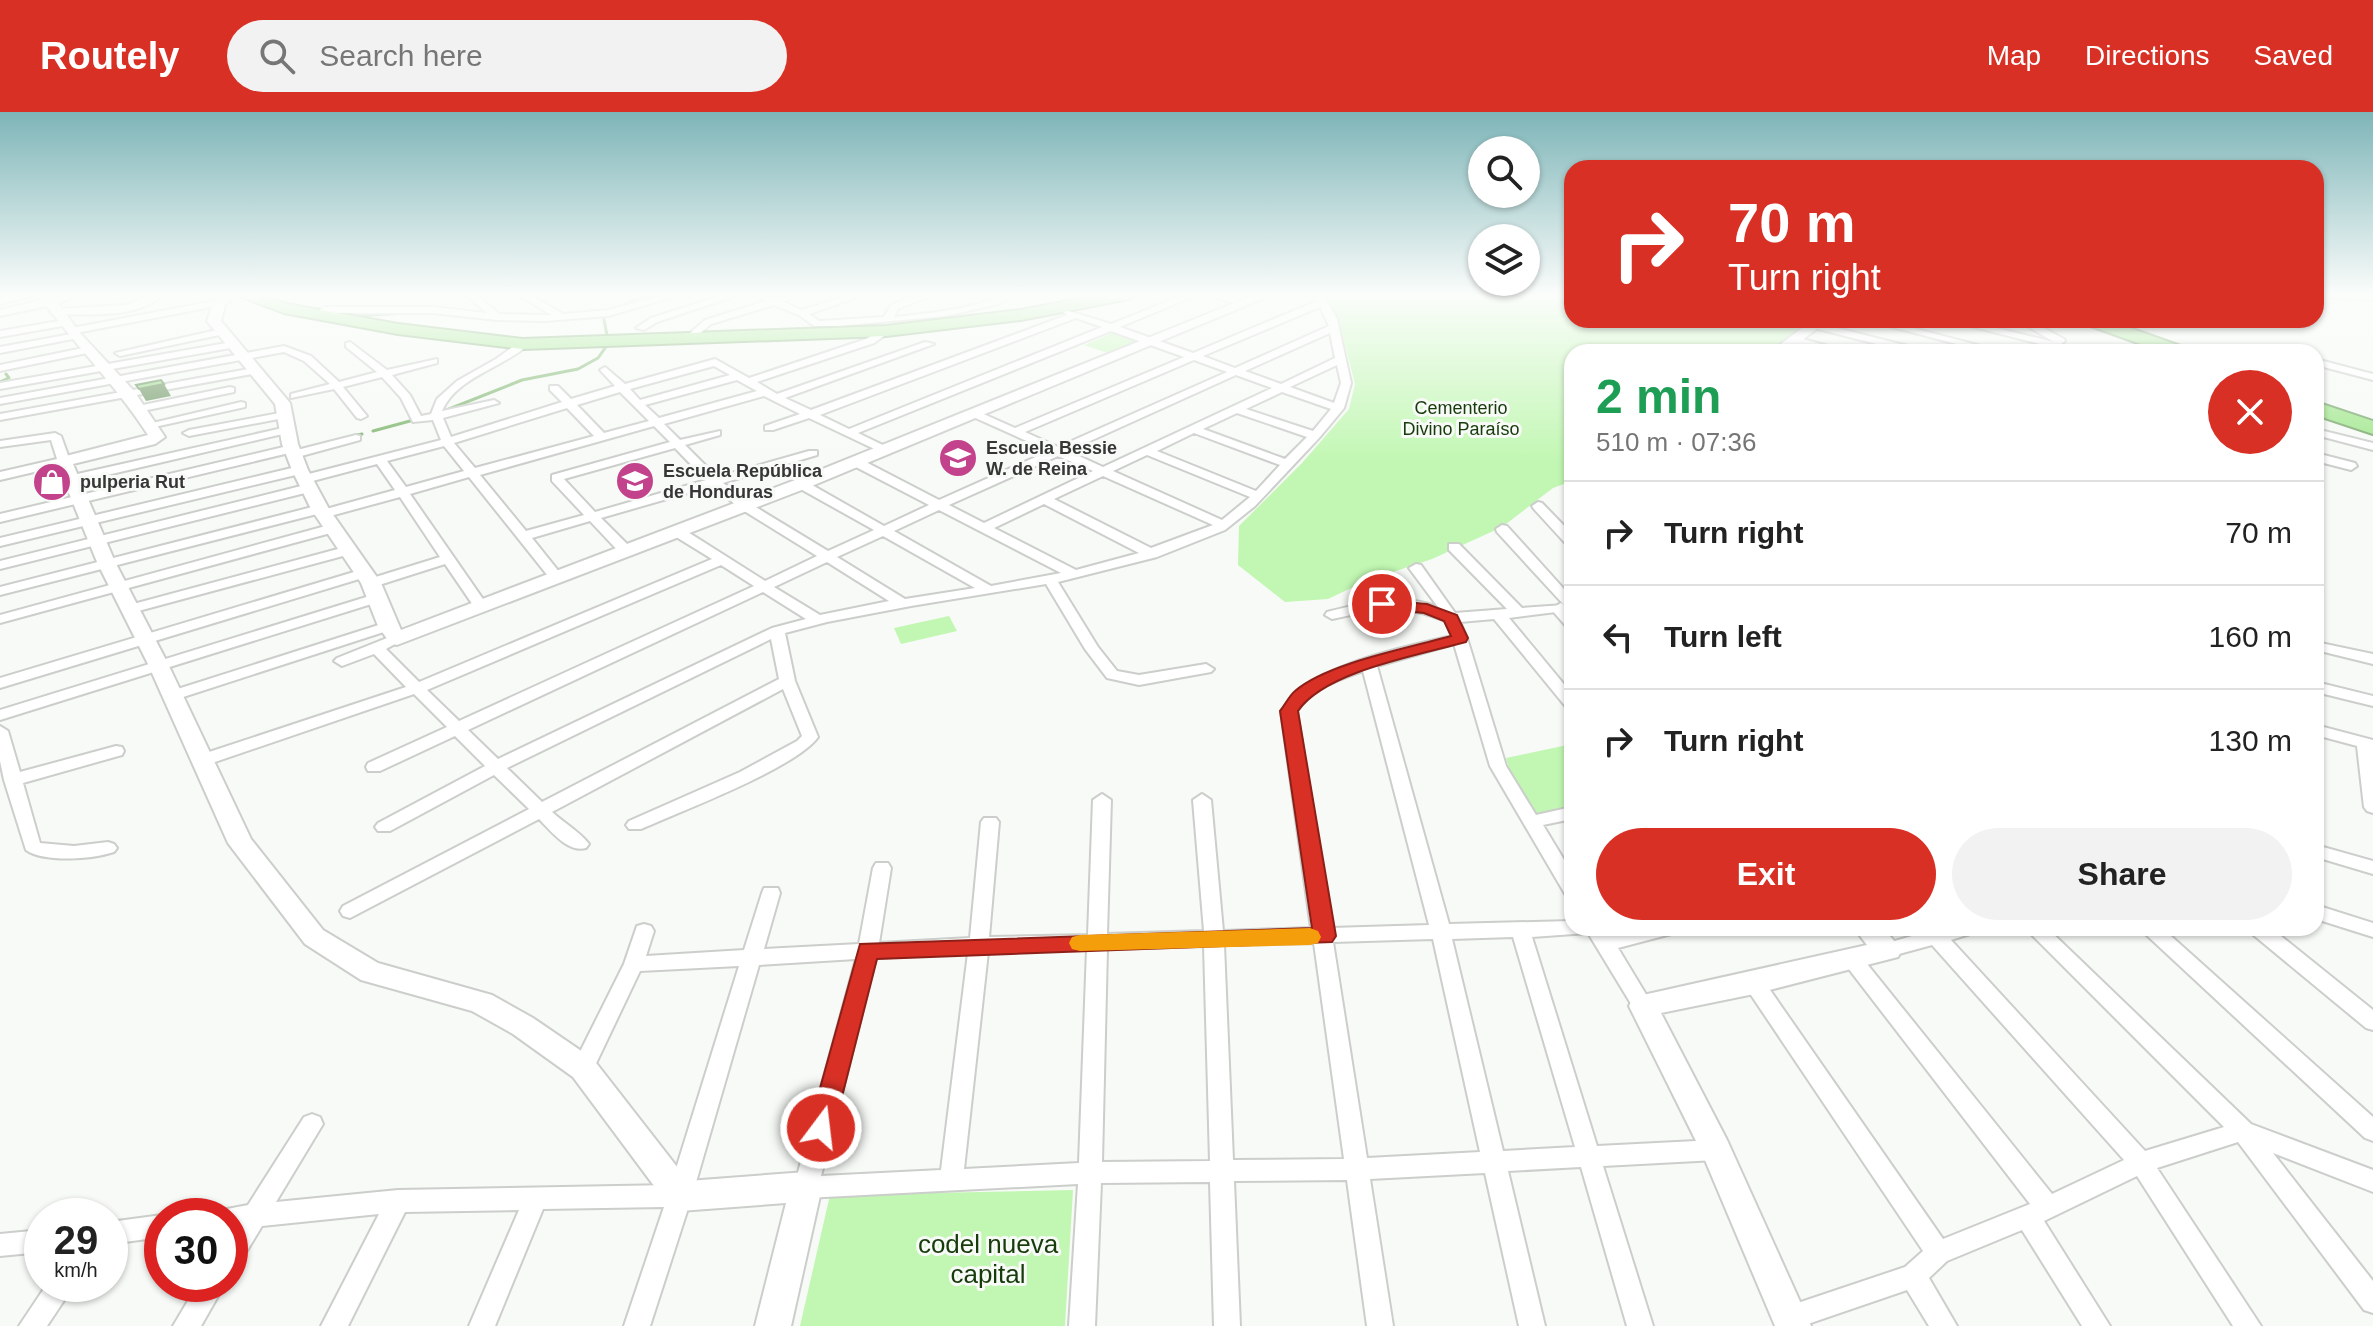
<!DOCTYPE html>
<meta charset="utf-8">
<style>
:root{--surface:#fff;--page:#f2f2f2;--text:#222;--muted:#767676;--line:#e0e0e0;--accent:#d93025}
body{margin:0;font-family:Helvetica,sans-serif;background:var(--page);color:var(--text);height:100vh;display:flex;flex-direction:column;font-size:30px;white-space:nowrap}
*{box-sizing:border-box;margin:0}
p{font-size:26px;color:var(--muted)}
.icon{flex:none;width:44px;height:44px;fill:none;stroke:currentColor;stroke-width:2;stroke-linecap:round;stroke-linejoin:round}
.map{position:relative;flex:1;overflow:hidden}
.details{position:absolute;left:1564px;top:232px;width:760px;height:592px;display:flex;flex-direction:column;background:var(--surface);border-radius:24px;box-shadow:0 2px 6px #0004}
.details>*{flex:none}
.guide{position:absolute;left:1564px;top:48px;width:760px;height:168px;border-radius:24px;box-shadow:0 2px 6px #0004;background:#d93025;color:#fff;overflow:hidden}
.controls{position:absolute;left:1468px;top:24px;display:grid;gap:16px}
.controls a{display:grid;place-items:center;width:72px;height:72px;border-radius:50%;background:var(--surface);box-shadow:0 2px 6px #0004;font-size:40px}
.speed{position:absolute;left:24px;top:1086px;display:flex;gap:16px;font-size:40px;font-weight:700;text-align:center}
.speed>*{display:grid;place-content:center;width:104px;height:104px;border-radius:50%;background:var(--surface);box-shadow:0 2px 6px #0004;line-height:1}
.speed small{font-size:20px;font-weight:400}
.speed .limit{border:12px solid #d22;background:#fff;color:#111}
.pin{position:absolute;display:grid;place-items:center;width:68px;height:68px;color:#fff;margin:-34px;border:4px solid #fff;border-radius:50%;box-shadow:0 2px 8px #0007}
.me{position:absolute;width:88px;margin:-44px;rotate:15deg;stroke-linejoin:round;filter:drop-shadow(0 0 6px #0008)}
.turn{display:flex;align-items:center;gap:28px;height:168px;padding:0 32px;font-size:36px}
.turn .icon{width:104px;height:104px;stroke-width:2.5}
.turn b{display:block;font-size:56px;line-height:68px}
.round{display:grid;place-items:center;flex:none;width:84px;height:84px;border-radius:42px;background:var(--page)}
.head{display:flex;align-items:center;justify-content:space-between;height:136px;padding:0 32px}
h1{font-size:48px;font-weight:800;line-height:60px;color:#1e9e55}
.button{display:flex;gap:16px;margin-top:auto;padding:16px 32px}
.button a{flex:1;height:92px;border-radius:48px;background:var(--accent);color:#fff;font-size:32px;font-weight:800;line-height:92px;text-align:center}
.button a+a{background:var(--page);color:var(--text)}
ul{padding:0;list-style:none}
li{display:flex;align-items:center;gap:24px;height:104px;padding:0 32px;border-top:2px solid var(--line)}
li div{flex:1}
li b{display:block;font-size:30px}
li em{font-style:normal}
header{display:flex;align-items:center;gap:48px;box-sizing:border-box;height:112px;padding:0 40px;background:var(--accent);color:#fff}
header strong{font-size:38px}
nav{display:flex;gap:44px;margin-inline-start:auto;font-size:28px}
.search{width:560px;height:72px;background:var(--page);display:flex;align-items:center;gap:20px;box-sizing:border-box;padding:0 28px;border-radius:44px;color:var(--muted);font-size:30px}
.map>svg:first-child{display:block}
.green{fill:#c1f7b2}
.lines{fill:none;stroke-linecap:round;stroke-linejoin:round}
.stream{stroke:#80b670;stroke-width:3}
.canal{fill:#80b670;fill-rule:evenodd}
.street-casing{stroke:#cbceca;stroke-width:4}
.secondary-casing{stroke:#cbceca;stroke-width:4}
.highway-casing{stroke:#7ba96e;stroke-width:4}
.street{fill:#fff;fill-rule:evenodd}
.secondary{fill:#fff;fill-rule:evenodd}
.highway{fill:#a1e78d;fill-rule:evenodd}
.shaded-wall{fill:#719966}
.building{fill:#a2da92;stroke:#719966;stroke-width:2}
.route{fill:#d93025;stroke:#8d1f18;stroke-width:2}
.slow{fill:#f59e0b}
.labels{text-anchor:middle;stroke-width:6;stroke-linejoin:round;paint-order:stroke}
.far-park-label{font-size:18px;fill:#173b0b;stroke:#f7faf6}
.far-poi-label{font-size:18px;font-weight:bold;fill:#353635;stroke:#f7faf6;text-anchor:start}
.near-park-label{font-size:26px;fill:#173b0b;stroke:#f7faf6}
</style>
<header>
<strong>Routely</strong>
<div class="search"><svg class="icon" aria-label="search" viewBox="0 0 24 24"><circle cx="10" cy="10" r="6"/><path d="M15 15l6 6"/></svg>Search here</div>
<nav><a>Map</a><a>Directions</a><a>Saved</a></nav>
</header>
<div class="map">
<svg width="2373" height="1214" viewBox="0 0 2373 1214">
<rect width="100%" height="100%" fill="#f7faf6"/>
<!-- green -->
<path class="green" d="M1326,182H1572V208H1814L1770,240H1572V369L1553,376L1502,415L1432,447L1366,469L1328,487L1285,490L1238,453L1239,414L1302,351L1349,297L1355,272L1339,209Z
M1113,221L1142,231L1113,243L1084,233Z
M949,504L957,519L901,532L894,516Z
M1572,632V698L1534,706L1513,671L1506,646Z
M1073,1078L1065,1214H800L830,1083Z"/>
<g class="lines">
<!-- stream -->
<path class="stream" d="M607,200L650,182
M603,203L607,223
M0,270L9,266L6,262
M439,301L522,268L578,257L598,246L608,232
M373,319L410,309
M350,325L362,322"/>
<!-- canal -->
<path class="canal" d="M510,182H520L521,183L516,186Z
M414,197L417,198V202L363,205L358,202L363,199Z"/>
<!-- street casing -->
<g class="street-casing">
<path id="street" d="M21,182H41L0,192V186Z
M66,182H83L52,193L0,204V198Z
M152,182H163C138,208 88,201 55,203L50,200L55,197L126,193Z
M465,182H476L499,202L545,203H551L517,182H529L563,202L608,198L668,182H684L608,204L545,209L497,208L433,201H324L319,198L324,195H433L487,201Z
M726,182H741L657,210L644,218L636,216L651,206Z
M752,182C761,182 767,185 774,186C781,187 795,182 804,182L783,190L802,198L852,182H867L809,202L819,209L884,205L891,193L921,182H935L898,197L894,205C921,202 947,200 973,193C988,190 1001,182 1017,182L998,192L946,204L838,214H814L799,203L774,193L711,212L698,223L690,221L705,208L766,189Z
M1186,182H1199L1120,215L1193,241L1317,189L1313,182H1323L1337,207L1351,271L1344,296L1319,326L1255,394L1225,418L1157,445L1058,470L1098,535L1117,559L1139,563L1206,552L1214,557L1211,560L1139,573L1107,566L1085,537L1046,472L911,494L827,510L785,521L795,569L818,625C796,656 681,699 641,717H629L626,713L629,709L740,660L797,629L802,624L783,577L552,700C564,711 580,720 589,732L586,736C568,741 551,719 539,707L350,806L343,804L340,799L343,794L529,697L494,663L390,719H378L375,715L378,711L485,654L455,624L380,659H368L366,655L368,651L447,615L414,582L209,652H197L195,648L197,644L406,575L374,542L342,554L334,549L337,546L392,524H402L404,527L386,537L419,570L712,447L673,423V417H683L765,469L817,444L741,397L712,374L601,406L632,437V443H622L590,409L532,426L564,466L557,470L552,469L469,365L410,382L487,493L485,496H475L445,452L376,474H366L364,471L366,468L440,445L400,385L323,406L317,402L0,483V475L320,393L326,397L395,378L377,352L305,371L299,367L301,364L441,328L433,308L413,310L401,286L382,265L343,275L367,304L361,307L357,306L334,277L291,286V282L330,272L304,249L284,240L0,292V286L284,234L311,244L339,270L377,260L346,235V231L350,230L387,258L437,247V251L392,263L410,283L421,304L431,302L437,287L457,269L496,247L519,230H527V234C501,256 456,266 442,299L494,288L499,291L443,306L451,325L562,290L550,278V274H558L571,287L615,274L600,258L605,255L625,272L715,247L749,266L866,227L883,217L891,219L874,231L757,270L777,282L925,230L934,232L785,286L811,298L1067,203L1063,200L1065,198L1111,212ZM1320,195L1329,214L1235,256L1203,244ZM1076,206L1102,215L849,317L820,303ZM1111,219L1184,245L1015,316L979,300H971V304L1049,339L939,388L860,347H852V353L929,393L884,414L805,369H797V375L874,418L828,439L749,391L723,371L817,343V339H809L717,365L685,333L720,323V319L680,328L664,312L764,284L800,302L765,314V318H773L809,306L885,342L891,338L889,336L858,321ZM1330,221L1335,246L1281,272L1245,259ZM1194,248L1227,260L1058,335L1025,320ZM1337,253L1341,271L1334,291L1290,275ZM714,254L730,263L640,288L630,277ZM1236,263L1272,276L1103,355L1068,339ZM737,268L757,279L659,306L645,293ZM620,280L649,309L604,321L577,293ZM1282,280L1331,297L1313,319L1246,297ZM567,296L594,324L475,356L454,331ZM1237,301L1307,325L1285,347L1203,317ZM654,314L670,330L552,363V369L584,403L526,419L480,363ZM1194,321L1280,353L1256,379L1157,339ZM444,334L464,359L406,375L387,349ZM675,336L706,368L595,400L564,367ZM1147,343L1250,385L1222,408L1113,359ZM1058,344L1093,359L984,411L949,393ZM1103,364L1213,413L1151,436L1054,387ZM1044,392L1139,441L1076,458L994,416ZM939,398L1061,461L991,474L894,419ZM883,424L975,476L905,487L837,445ZM827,450L889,489L820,503L774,475ZM721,453L754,474L459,609L427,578ZM763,480L806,507L772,516L498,647L468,618ZM771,527L779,567L542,690L507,656Z
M1207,182H1222L1248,192L1243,195Z
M2321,182H2373V188L2326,185Z
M219,188L224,191L222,193L76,221L80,224L78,226L0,241V235L71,222L67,219L72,216Z
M65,208L68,209V213L0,225V219Z
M1865,208H1882L2004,240H1987Z
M1946,208H1963L2054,230L2017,208H2029L2064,227L2065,229L2061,232L2072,236L2067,239Z
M1817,211L1924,238L1925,240H1908L1814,216L1812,214Z
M221,217L226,220L224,222L120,244L115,241Z
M1796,225L1842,238L1843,240H1827L1792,230L1791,228Z
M232,230L237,233L236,235L0,277V271Z
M88,235L93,238L92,240L0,259V253Z
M2183,237H2239L2244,240H2178Z
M2316,247L2373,262V268L2316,253Z
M254,256L258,257V261L0,308V302Z
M230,275L234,276V280L138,300L132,297L138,294Z
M241,290L245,291V295L150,316L144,313Z
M285,300L291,303L289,305L189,324L183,321L189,318Z
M287,315L291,316V320L73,371L67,367L73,363Z
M2316,317L2373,331V338L2316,323Z
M55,321L61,324L70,349L68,352L0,368V360L57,347L51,328L0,335V329Z
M356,323L360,324V328L294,346L289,341L0,410V402L292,333L297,338Z
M2316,341L2355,351L2357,354L2351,358L2316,349Z
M300,354L306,358L304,361L0,434V426Z
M309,372L313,373V379L0,457V449Z
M1538,390L1542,391L1572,422V434L1567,433L1534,397L1532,394Z
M333,412L338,413V419L0,511V503Z
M1502,413L1507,414L1572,486V498L1509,506L1572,582V597L1566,595L1494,507L1460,510L1467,526L1506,654L1536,703L1572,695V707L1543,713L1572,761V784L1565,782L1490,654L1454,532L1377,554L1449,812L1572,809V816H1605L1610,824L1640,816H1678L1675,821L1618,836L1653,894L1650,900L1643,902L1636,900L1588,821L1532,825L1597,1034L1716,1028L1724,1031L1727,1038L1724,1045L1716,1048L1603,1054L1653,1214H1627L1581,1055L1508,1059L1545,1214H1519L1485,1061L1370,1067L1393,1214H1367L1347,1068L1234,1069L1240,1214H1214L1210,1070L1101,1071L1095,1214H1069L1078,1072L806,1086L798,1082L794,1075L856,847L759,853L692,1084L650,1214H624L664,1095L543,1097L495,1214H469L519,1098L405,1100L348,1214H321L379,1102L262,1114L239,1152L230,1156V1122L233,1117H230V1104H219L222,1098L248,1093L304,1005L312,1002L320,1005L323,1012L276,1090L398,1078L671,1073L739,854L640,859L591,962L583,965L575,962L572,956L624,852L637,814L644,812L651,814L654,819L646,844L744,838L762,781L764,776H778L780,781L764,837L859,832L873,756L876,751H888L891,756L879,831L970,826L981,710L984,706H996L999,710L989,825L1088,823L1093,688L1102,682L1111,688L1107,822L1204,819L1193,688L1202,682L1211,688L1223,819L1311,816L1281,599C1311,553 1400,536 1452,524L1445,509C1402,491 1375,498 1332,507L1325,503L1327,500C1362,491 1402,481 1438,495L1409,456L1416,452L1421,453L1455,501L1507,497L1449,438V432H1459L1522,496L1564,493L1497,420L1496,417ZM1363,559L1429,813L1331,816L1297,599C1311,577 1339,567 1363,559ZM1513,825L1575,1035L1503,1039L1452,827ZM1433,827L1480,1040L1367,1046L1333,830ZM1314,831L1344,1047L1233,1048L1224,833ZM1204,834L1210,1049L1102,1050L1107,837ZM1087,837L1079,1051L964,1057L988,840ZM968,841L941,1058L821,1064L876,846Z
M349,434L354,435V441L131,501L124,497L126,494Z
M364,457L369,458L371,461L369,464L0,576V566Z
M376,482L381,483L383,486L381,489L0,608V598Z
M388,510L395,514L393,517L177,587L171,589L163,584L165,581Z
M2316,530L2373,542V552L2316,538Z
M2316,570L2373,584V594L2316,580Z
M2316,613L2373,628V701L2367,699L2364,695L2357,634L2316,623Z
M0,614L8,619L20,660L116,634L122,635L124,639L122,643L23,671L40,731L74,734L108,730L114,732L117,736L114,740C93,747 45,751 26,738L4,668L0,649Z
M2316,733L2373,749V762L2316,745Z
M2316,793L2373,811V825L2316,807Z
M1976,816L1973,821L1951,828L2145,1039L2224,1015L2025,816H2047L2251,1012L2373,1058V1080L2273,1041L2373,1169V1201L2364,1198L2238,1030L2157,1056L2261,1214H2233L2137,1064L2044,1109L2110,1214H2082L2022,1118L1947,1149L1929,1166L1957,1214H1929L1907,1178L1802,1214H1780L1776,1206L1780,1197L1905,1155L1923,1139L1747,877L1744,871L1747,865L1754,863L1761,865L1943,1127L2030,1092L1845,852L1842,847L1845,842L1852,839L1859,842L2052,1082L2124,1048L1932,833L1888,845L1881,843L1878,838L1881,833L1936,817Z
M2139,816H2162L2373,1005V1029L2365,1026Z
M2248,816H2271L2373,898V918L2366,916L2251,821Z
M162,1103L165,1104H162V1125L110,1132V1110Z
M42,1118V1140L0,1144V1122Z
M47,1172H75L47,1214H19Z
M198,1172H225L201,1214H173Z"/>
</g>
<!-- secondary casing -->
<g class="secondary-casing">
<path id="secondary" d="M38,182H51L80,221L134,279L165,325L155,332L73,352L115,450L168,552L251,727L323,818L378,851L492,883L533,906L593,947L688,1069L806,1060L817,1065L822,1075L791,1214H755L786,1091L680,1099L669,1094L573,965L513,922L472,899L361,868L305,832L228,731L148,552L97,450L56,349L58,346L148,323C116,273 73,231 38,182Z
M223,182H238L225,193L221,209L290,291L298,332L308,358L329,397L381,471L401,518L795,368L1257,182H1274L807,376L397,533L390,531L378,514L361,471L311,397L292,358L282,332L275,292L207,209L213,191Z
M1813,208H1829L1786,240H1770Z
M1561,491L1572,497V515L1565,513L1551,497Z
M1854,816H1883L1902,838L1898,845L1754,882L1661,901L1727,1028L1811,1214H1775L1702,1041L1629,894L1633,886L1643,883L1867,833Z"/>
</g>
<!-- highway casing -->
<g class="highway-casing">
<path id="highway" d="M233,182H258L287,192L398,212L523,227L886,214L1021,198L1103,182H1137L1129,187L1021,208L886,224L523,237L398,222L284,201Z
M2083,208H2107L2186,236L2189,240H2163L2085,212Z
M2316,290L2373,309V322L2316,303Z"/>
</g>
<!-- street -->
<use href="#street" class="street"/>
<!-- secondary -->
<use href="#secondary" class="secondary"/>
<!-- highway -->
<use href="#highway" class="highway"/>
</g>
<!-- shaded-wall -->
<path class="shaded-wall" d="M164,272L171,284L146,289L139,277Z"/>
<!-- building -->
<path class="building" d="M161,268L164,272L139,277L136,273Z"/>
<!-- sky -->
<linearGradient id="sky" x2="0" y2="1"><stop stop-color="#7eb5b8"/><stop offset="0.52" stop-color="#fbfdfb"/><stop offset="1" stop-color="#fbfdfb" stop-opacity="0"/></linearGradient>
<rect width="2373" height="352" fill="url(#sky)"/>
<!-- route -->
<path class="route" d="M1382,488L1427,492L1457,503L1468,526L1466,530C1420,543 1325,559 1298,599L1336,824L1332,830L877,847L834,1016L830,1023L821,1027L812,1023L809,1016L860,832L1312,816L1280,599C1285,593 1289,584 1295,579C1327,551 1409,536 1451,524L1444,509L1424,501L1376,496V489Z"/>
<!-- slow -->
<path class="slow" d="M1310,816L1318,819L1321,825L1318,831L1310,833L1080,839L1072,837L1069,831L1072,825L1080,823Z"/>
<!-- icons -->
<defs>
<g id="school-disc" transform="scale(2)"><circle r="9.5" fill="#c2428b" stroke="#f7faf6"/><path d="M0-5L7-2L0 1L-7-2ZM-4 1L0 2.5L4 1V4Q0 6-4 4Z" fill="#fff"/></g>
<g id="shop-disc" transform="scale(2)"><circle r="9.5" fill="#c2428b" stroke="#f7faf6"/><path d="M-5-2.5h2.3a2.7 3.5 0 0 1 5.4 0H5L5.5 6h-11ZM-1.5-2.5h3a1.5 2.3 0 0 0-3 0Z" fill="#fff"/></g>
</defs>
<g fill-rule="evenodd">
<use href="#school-disc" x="958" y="346"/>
<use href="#school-disc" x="635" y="369"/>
<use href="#shop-disc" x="52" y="370"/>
</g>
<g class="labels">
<!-- far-park labels -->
<g class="far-park-label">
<text x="1461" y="302">Cementerio<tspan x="1461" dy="21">Divino Paraíso</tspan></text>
</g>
<!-- far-poi labels -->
<g class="far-poi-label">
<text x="986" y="342">Escuela Bessie<tspan x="986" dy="21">W. de Reina</tspan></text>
<text x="663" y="365">Escuela República<tspan x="663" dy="21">de Honduras</tspan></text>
<text x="80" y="376">pulperia Rut</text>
</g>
<!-- near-park labels -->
<g class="near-park-label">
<text x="988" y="1141">codel nueva<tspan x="988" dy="30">capital</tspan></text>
</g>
</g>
</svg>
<div class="controls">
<a><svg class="icon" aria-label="search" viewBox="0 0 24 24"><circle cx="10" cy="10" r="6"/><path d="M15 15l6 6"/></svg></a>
<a><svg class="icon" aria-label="layers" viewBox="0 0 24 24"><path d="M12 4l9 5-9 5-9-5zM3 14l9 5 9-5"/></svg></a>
</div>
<div class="speed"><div>29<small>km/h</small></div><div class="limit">30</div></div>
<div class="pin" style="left:1382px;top:492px;background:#d93025"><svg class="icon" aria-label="arrive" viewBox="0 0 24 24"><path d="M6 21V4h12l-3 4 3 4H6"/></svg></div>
<svg class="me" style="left:821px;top:1016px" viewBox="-20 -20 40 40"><circle r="17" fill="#d93025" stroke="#fff" stroke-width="3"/><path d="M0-11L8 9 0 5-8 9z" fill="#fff"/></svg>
<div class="guide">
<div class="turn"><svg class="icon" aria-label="right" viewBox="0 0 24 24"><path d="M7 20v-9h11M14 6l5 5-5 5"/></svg><div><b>70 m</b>Turn right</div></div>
</div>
<section class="details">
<div class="head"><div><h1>2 min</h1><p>510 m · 07:36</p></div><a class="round" style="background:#d93025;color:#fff"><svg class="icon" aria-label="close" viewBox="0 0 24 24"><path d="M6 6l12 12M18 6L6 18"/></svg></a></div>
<ul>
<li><svg class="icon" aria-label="right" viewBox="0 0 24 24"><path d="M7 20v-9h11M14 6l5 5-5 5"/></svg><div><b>Turn right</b></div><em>70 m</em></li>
<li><svg class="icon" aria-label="left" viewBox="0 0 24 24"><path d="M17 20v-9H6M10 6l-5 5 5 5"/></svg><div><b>Turn left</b></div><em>160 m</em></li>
<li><svg class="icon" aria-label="right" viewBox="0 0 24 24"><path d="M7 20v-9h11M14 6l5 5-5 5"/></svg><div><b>Turn right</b></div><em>130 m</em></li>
</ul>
<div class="button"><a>Exit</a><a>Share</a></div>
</section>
</div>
